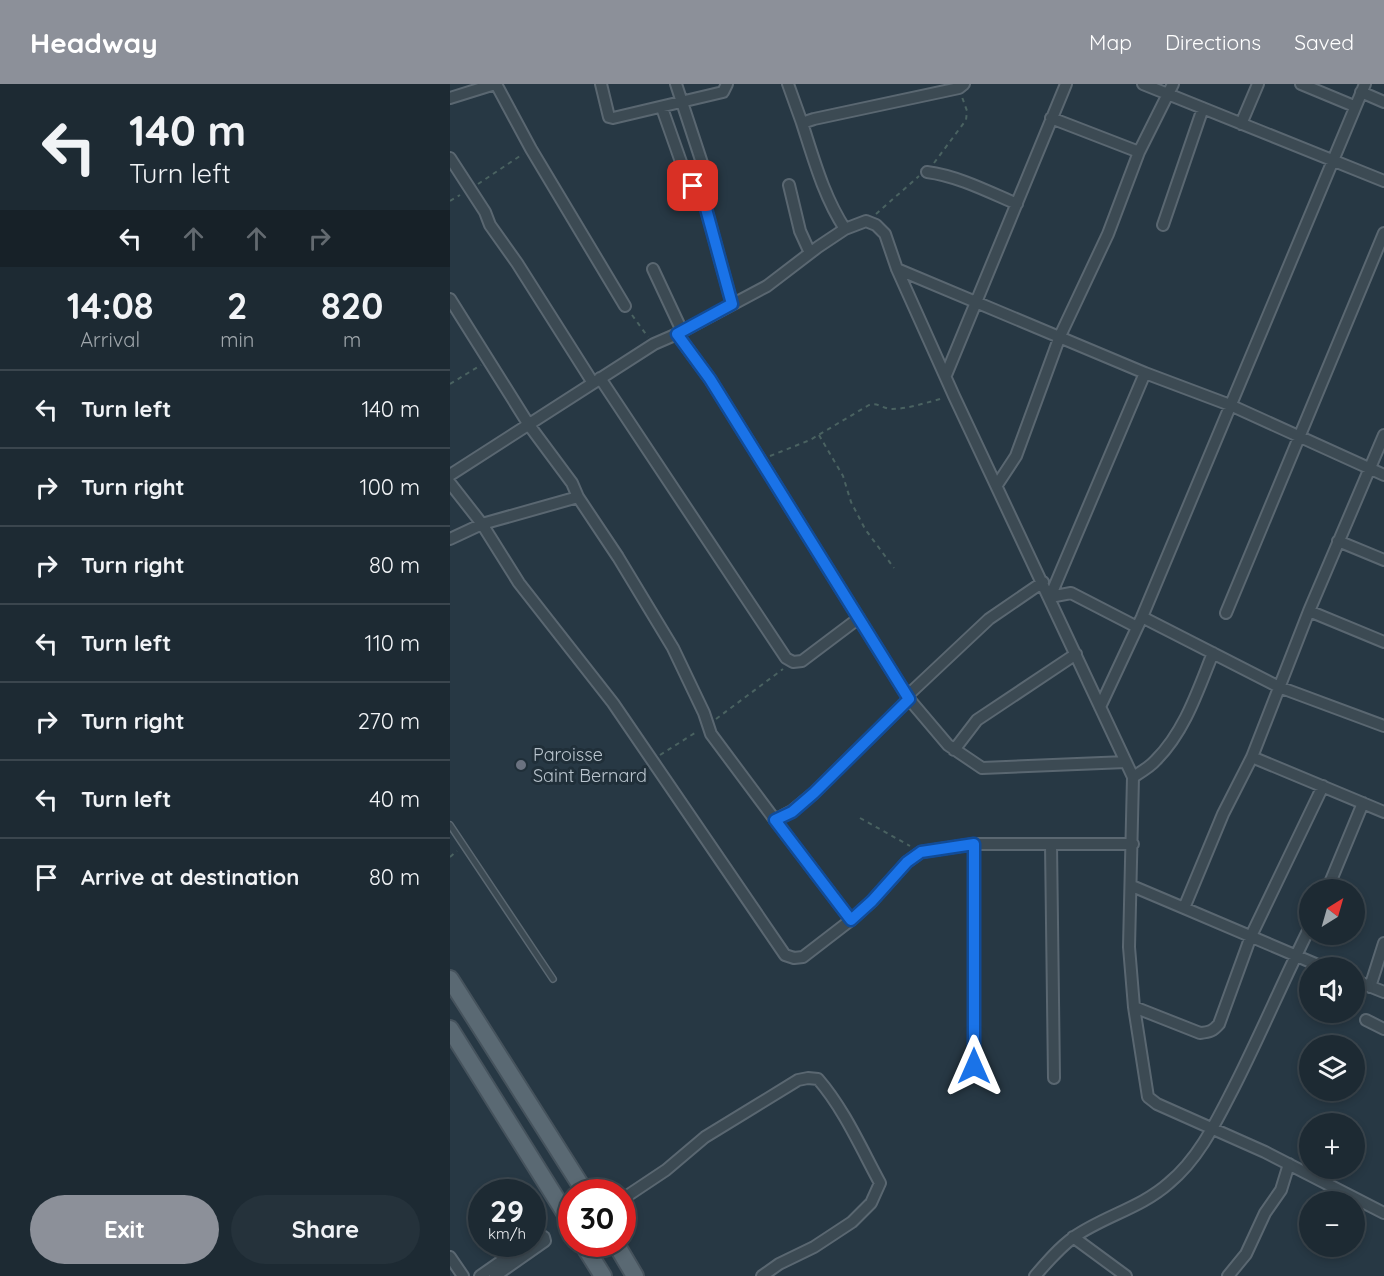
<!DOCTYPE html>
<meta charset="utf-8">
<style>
:root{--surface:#1d2a33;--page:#25323b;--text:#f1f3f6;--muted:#a0a7ac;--line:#3b464e;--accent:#8c9099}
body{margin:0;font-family:Quicksand,sans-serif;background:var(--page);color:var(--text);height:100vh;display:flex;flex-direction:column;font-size:22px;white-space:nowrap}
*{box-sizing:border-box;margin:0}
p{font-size:20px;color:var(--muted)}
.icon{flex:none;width:33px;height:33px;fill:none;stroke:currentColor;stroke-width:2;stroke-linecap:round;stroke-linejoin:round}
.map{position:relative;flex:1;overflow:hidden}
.side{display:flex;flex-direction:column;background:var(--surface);width:450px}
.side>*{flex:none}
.banner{background:#1d2a33;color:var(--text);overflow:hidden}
.needle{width:39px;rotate:37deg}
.controls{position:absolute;left:849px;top:795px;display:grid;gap:12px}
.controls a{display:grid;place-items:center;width:66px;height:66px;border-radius:50%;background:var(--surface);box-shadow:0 3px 9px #0003,0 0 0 2px var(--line);font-size:30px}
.speed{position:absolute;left:18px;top:1095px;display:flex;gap:12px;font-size:30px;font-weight:700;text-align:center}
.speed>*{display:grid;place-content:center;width:78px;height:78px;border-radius:50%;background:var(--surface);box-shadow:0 3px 9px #0003,0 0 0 2px var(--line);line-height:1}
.speed small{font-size:15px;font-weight:400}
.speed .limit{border:9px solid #d22;background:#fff;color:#111}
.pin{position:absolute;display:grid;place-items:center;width:51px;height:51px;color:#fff;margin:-26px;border-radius:12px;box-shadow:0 3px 9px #0006}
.me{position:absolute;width:66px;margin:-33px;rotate:0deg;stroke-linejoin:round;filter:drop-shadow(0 0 4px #0008)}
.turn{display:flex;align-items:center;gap:21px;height:126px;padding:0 30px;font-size:27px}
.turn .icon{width:78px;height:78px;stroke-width:2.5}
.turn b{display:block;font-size:42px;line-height:51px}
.lanes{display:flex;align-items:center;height:57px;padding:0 30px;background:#0003;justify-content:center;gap:30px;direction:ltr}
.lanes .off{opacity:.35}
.eta{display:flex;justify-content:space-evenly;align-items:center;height:102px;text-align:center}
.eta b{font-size:36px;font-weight:700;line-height:42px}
.button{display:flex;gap:12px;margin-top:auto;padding:12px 30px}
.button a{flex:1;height:69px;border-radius:36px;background:var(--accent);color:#fff;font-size:24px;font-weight:700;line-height:69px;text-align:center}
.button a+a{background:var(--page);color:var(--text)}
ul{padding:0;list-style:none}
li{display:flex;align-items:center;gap:18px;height:78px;padding:0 30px;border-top:2px solid var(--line)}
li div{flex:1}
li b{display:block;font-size:22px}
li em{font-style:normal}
header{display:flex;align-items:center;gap:36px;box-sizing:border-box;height:84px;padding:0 30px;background:var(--accent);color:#fff}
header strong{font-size:28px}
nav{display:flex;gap:33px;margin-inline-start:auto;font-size:21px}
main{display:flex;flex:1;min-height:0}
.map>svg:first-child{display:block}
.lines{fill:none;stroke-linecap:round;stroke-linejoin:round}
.lane-casing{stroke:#5a6771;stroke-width:8}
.street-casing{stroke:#5a6771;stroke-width:14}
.primary-casing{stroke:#46535d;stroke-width:20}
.path{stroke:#4a6261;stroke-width:2;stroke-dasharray:4.5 4.5;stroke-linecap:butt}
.lane{stroke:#3c4a53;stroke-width:5}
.street{stroke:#3c4a53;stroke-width:10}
.primary{stroke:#5a6973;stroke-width:16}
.route-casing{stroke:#114b97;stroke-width:15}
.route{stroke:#1a73e8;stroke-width:10}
.worship-dot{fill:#6b7280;stroke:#202f39;stroke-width:2}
.labels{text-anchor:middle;stroke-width:6;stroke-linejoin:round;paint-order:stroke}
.poi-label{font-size:18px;fill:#b9c4cd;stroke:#202f39;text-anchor:start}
</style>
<header>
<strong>Headway</strong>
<nav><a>Map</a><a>Directions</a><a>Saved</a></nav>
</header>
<main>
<section class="side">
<div class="banner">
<div class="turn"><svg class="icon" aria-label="left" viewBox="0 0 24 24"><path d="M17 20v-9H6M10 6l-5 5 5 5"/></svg><div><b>140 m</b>Turn left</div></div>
<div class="lanes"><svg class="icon" aria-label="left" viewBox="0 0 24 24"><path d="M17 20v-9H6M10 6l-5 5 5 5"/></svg><svg class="icon off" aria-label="ahead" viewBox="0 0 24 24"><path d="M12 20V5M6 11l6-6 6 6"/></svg><svg class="icon off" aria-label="ahead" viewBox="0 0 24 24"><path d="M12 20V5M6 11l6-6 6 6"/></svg><svg class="icon off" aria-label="right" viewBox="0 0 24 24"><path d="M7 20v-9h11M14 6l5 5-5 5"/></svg></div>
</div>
<div class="eta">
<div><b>14:08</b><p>Arrival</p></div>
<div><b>2</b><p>min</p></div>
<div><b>820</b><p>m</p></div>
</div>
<ul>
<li><svg class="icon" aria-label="left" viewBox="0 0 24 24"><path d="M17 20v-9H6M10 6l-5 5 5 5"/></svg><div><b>Turn left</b></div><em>140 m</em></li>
<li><svg class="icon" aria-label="right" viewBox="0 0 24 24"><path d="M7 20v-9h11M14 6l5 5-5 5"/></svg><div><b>Turn right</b></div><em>100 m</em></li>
<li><svg class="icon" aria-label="right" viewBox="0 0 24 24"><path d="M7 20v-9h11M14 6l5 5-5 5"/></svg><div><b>Turn right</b></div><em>80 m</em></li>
<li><svg class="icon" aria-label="left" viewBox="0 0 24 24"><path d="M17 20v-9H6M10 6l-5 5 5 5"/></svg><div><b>Turn left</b></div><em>110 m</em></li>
<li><svg class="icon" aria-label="right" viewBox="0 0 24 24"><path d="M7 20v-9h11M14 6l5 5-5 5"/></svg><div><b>Turn right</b></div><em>270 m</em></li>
<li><svg class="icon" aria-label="left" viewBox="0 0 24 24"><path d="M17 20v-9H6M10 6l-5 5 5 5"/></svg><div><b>Turn left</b></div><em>40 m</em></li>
<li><svg class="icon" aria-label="arrive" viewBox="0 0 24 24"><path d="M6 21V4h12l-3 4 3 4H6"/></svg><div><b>Arrive at destination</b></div><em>80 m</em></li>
</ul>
<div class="button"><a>Exit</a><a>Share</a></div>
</section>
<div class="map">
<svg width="934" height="1192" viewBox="0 0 934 1192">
<rect width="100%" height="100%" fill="#273844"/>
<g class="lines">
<!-- lane casing -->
<g class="lane-casing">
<path id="lane" d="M0,741L103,895"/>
</g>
<!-- street casing -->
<g class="street-casing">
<path id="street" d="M46,0L81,65L175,222
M151,0L159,33L163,34L273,8L277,0
M226,0L252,79L255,121L282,220
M338,0L352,39
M693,0L934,97
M851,0L904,22
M911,8L934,18
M0,14L45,0
M212,24L237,95L255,112
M601,34L689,68
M791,40L808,0
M0,74L35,128L40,141L67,179L143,299
M477,88C508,92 539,108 567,120
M339,101L350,147L360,169
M713,141L753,24
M395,145C374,113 364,76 352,39L364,35L509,4L514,0
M203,185L232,247
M447,185L695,289L780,321L934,391
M0,215L79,341L122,399L128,413L168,473L223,564L254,629L261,650L325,736L342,727L364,709L459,615L260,295L227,250
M496,291L616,0
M150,294L336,574L343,578L352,577L409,534
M0,391L204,260L227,250L317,202L368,163L395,145L416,137L426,141L435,150L447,185L504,312L683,693L679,863L684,923L698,1013L707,1020L815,1068L934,1129
M0,399L32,440L69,499L163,619L335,871L344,874L353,873L401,836L422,817L457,778L471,768L524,760H683
M547,401L566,372L610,252L658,150L689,68L723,0
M0,455L32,440L128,413
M888,457L934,476
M600,513L695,289
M600,513L621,509L687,543
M859,527L934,558
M776,529L934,149
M692,533L829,603L934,642
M457,612L539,535L593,498
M459,615L498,661L532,684L676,678
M650,623L692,533L915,0
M504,666L527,636L626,570
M802,673L934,728
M683,693C691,688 700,683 706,676C735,647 748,606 763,569
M325,736L401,836
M601,760L604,994
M682,802L734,824L773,730L802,673L859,527L934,351
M877,806L913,719
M734,824L875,884
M904,896L934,908
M920,903L934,859
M684,923L750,949C760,948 763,947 769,940L801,852L873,702
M916,936L934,945
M524,982V760
M174,1114L216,1086L255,1053L304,1023L348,996L358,994L368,995C394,1025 411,1064 430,1099L421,1119L402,1138L364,1163L329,1180L312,1192
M623,1153L676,1192
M0,1173L13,1192
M30,1192L76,1160
M45,1192L95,1157L94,1153L90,1151L82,1155
M585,1192C597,1178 609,1164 624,1153C654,1132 691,1124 719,1099C749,1074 766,1038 783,1005C810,952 833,897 860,843
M778,1192L796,1170L815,1129L831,1106L839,1080"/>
</g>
<!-- primary casing -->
<g class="primary-casing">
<path id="primary" d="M0,895L135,1108
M0,945L122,1140
M133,1160L153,1192
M166,1160L185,1192"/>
</g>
<!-- path -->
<path class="path" d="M484,79L516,36L517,27L512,13
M28,100L73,70
M0,117L10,111
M426,130L469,92
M182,231L198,253
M0,300L31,281
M369,351L393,392L401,418L415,445L444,484
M320,372L360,356L419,321C428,318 433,325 442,325C458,325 478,318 494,314
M266,635L333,585
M210,671L248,647
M410,734L460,762
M0,773L7,767"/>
<!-- lane -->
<use href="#lane" class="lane"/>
<!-- street -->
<use href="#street" class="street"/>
<!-- primary -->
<use href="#primary" class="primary"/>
</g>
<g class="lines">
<!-- route casing -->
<g class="route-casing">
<path id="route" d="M243,102L255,111V121L282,220L227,250L260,295L459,615L364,709L342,728L325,736L401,836L422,817L457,778L471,768L524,760V982"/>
</g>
<!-- route -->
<use href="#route" class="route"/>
</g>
<!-- markers -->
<circle class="worship-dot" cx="71" cy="681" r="6"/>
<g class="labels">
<!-- poi labels -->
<g class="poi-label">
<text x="83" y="677">Paroisse<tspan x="83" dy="21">Saint Bernard</tspan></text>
</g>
</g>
</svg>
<div class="controls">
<a><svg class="needle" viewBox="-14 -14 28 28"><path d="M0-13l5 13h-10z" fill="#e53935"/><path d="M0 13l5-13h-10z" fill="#a0a7ac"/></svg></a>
<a><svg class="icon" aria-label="sound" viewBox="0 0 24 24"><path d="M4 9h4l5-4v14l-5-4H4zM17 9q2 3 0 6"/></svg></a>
<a><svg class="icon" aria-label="layers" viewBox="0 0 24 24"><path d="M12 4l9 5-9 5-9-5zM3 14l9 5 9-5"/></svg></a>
<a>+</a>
<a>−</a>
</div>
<div class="speed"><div>29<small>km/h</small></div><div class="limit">30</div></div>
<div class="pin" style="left:243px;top:102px;background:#d93025"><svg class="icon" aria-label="arrive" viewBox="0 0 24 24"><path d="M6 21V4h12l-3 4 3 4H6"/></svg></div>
<svg class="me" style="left:524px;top:982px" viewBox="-20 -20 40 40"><path d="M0-17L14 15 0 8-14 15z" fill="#1a73e8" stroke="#fff" stroke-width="4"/></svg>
</div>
</main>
